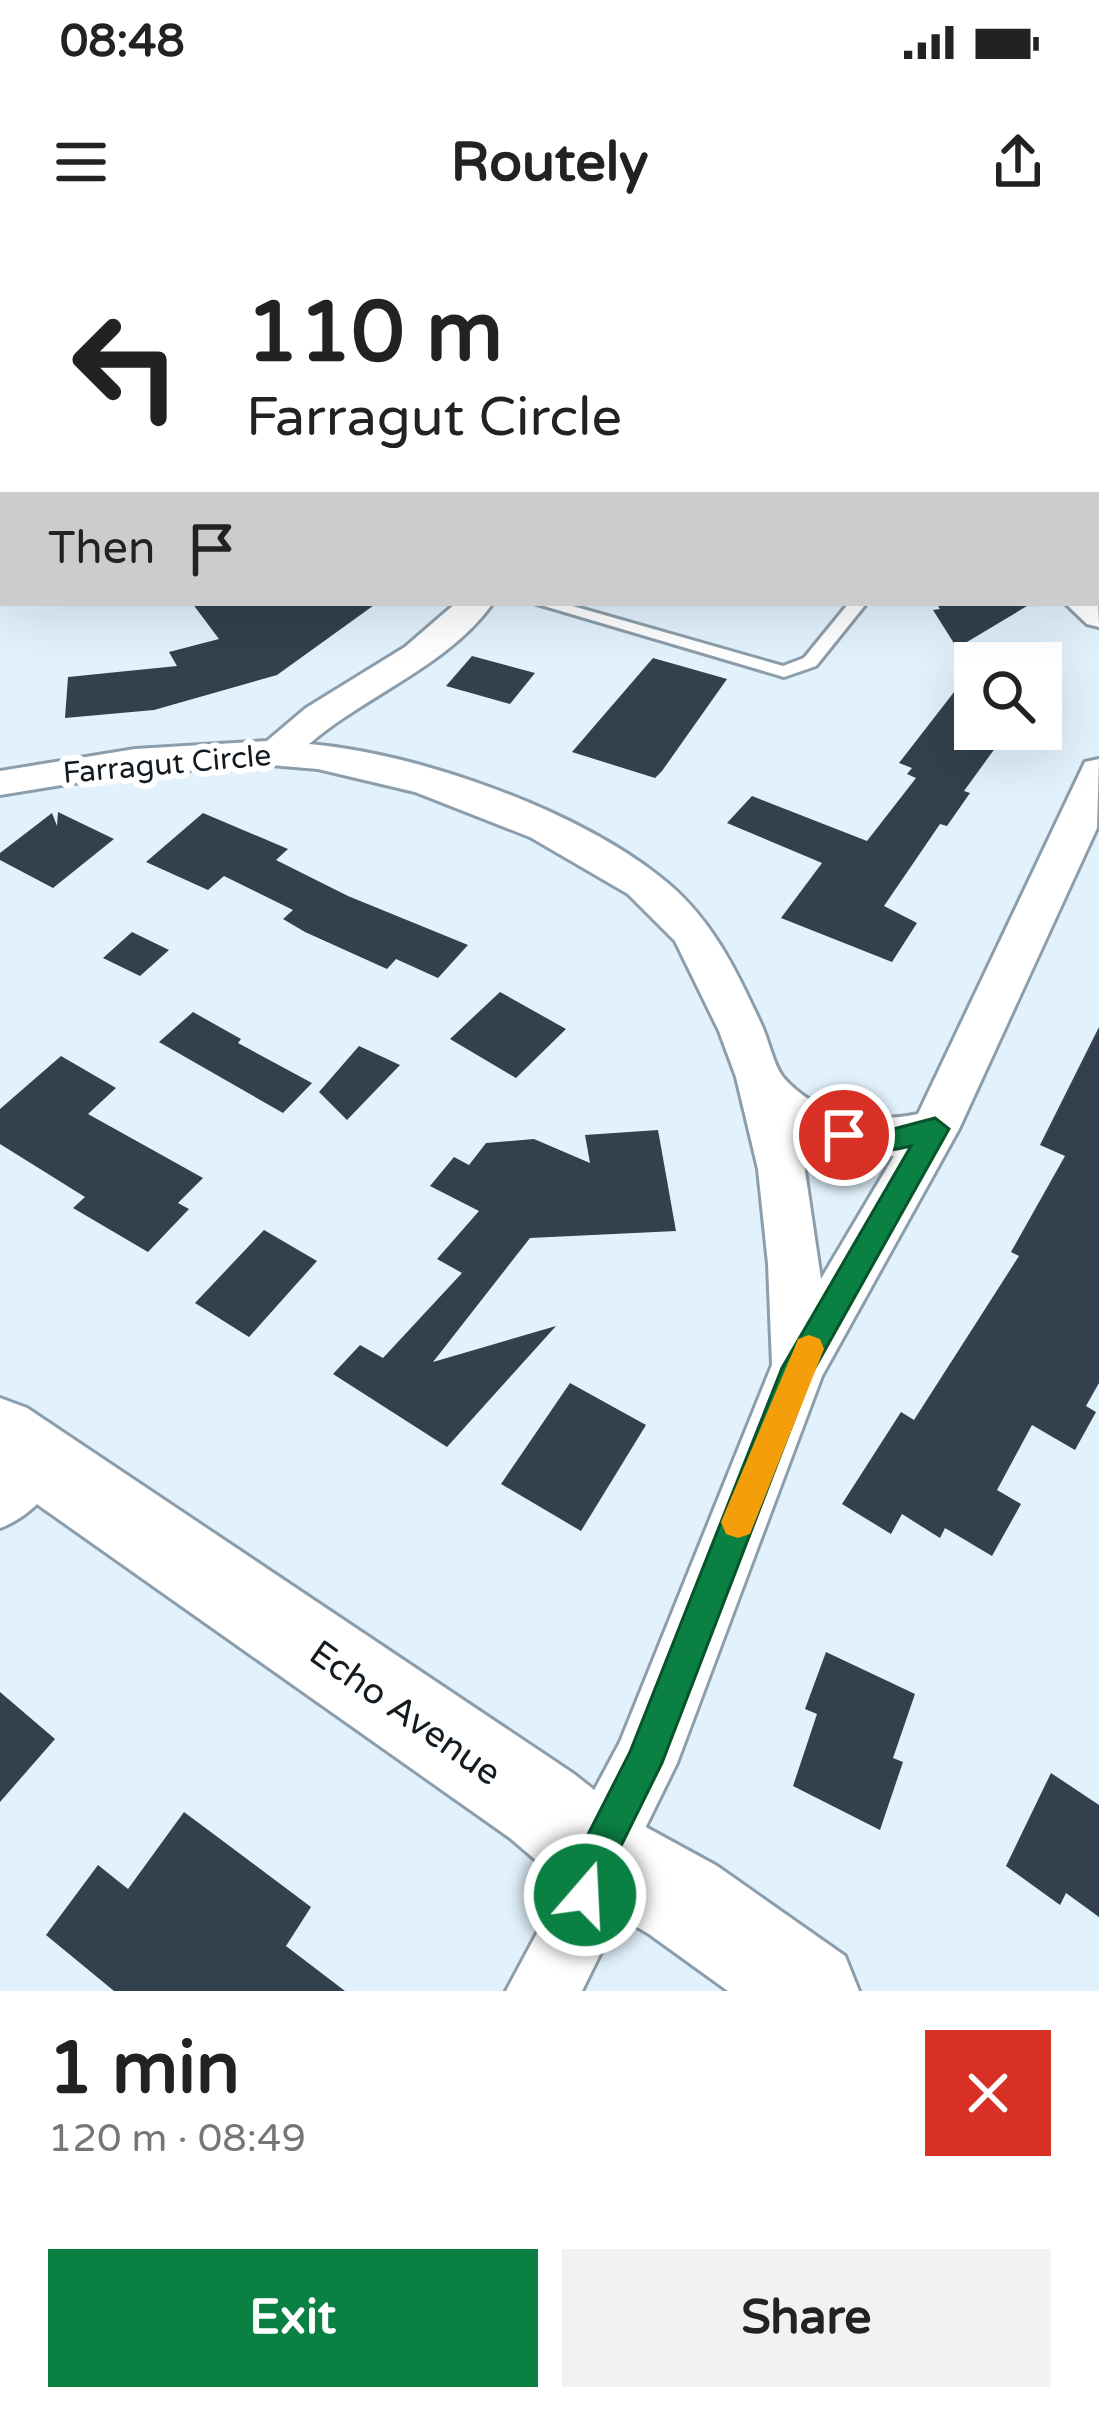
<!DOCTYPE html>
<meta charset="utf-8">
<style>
:root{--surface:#fff;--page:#f2f2f2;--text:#222;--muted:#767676;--accent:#0b8043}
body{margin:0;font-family:"Varela Round",sans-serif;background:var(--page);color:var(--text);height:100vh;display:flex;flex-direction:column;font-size:45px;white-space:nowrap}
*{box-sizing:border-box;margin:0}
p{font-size:39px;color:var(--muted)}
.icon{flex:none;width:66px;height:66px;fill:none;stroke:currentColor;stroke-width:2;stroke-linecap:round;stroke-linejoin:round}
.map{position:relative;height:1751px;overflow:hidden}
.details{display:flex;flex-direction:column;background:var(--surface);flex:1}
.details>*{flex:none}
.hud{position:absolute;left:0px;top:0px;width:1101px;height:366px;box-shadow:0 12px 48px #0002;background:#fff;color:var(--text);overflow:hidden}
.buttons{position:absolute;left:954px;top:402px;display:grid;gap:24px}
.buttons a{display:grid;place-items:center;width:108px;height:108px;border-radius:0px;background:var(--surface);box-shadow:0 12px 48px #0002;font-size:60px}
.pin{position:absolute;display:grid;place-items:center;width:102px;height:102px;color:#fff;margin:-51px;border:6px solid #fff;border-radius:50%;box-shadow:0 3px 12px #0007}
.me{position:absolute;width:132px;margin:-66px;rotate:19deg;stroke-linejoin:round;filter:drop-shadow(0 0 9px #0008)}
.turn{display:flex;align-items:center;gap:42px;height:252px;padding:0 48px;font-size:54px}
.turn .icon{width:156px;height:156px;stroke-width:2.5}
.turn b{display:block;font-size:84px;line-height:102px}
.then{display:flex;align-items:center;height:114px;padding:0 48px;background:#0003;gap:24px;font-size:45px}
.round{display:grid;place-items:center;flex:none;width:126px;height:126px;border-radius:0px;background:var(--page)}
.overview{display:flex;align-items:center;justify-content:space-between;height:204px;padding:0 48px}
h1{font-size:72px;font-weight:700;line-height:90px}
.primary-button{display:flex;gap:24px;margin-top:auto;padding:24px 48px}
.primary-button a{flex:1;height:138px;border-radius:0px;background:var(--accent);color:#fff;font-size:48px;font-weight:700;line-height:138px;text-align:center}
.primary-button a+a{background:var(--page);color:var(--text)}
.status{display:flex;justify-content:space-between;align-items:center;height:84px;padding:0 60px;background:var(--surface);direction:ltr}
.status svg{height:33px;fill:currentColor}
header{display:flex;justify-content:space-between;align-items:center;height:156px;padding:0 48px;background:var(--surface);font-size:54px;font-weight:700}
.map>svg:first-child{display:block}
.built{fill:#cee8fc}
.building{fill:#32414d}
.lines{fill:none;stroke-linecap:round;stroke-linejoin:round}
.service-casing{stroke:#8c9eac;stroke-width:6}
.minor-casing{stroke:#8c9eac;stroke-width:6}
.secondary-casing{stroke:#8c9eac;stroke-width:6}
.service{fill:#fff;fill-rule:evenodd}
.minor{fill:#fff;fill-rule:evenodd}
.secondary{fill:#fff;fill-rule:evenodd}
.route{fill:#0b8043;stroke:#07532c;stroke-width:3}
.slow{fill:#f59e0b}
.labels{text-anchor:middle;stroke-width:12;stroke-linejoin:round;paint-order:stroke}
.street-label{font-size:30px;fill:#141b20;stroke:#fff}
.near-street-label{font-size:36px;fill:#141b20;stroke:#fff}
</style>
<div class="status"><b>08:48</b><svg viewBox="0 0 49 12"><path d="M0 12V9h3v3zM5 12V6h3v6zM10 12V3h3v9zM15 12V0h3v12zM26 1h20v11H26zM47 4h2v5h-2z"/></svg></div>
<header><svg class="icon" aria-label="menu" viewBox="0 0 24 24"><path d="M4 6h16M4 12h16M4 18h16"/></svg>Routely<svg class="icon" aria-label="share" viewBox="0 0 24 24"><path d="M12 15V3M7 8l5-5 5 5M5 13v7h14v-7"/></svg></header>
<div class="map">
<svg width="1099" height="1751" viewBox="0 0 1099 1751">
<rect width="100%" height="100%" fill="#e2f2fd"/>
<!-- built -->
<path class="built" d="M0,0H619L3,3L0,142Z"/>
<!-- building -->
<path class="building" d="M192,363H377L277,435L154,470L65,478L68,437L177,426L169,412L219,399Z
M936,363H1032L957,408L933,370L940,369Z
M472,416L535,433L510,464L446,446Z
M653,418L727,439L662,531L655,538L572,512Z
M975,425V489H1009L964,551L970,553L947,586L940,584L884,666L917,683L892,722L781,678L822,623L727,583L752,556L867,601L916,538L907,534L912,528L899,523Z
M58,572L114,599L53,648L0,620V613L52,573L57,586Z
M203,573L288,609L276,620L348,656L468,705L438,738L396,719L387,729L305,692L283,679L293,670L224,636L208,650L146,622Z
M132,692L169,710L140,736L103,718Z
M500,752L566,789L516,838L450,799Z
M193,772L241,799L238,803L312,843L283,873L159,802Z
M1099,787V1143L1086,1166L1096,1172L1075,1210L1032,1185L997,1250L1021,1264L992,1316L945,1288L940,1298L902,1274L891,1294L842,1264L901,1172L914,1180L1019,1016L1011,1012L1065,916L1040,905Z
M359,806L400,825L347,880L319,852Z
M61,816L116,848L88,874L203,938L178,963L189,969L148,1012L73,968L85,957L0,904V869Z
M658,890L676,991L530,998L433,1122L556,1086L447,1207L333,1134L360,1105L383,1118L462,1033L437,1019L479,971L430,946L454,917L469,925L486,903L534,899L590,923L585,895Z
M264,990L317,1021L249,1097L195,1063Z
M570,1143L646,1185L581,1291L501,1244Z
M826,1412L915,1454L893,1518L903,1522L880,1590L793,1546L817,1474L805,1469Z
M0,1452L55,1499L0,1562Z
M1051,1533L1099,1565V1677L1066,1653L1060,1665L1006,1626Z
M184,1572L311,1667L286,1706L345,1751H114L46,1695L98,1625L128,1649Z"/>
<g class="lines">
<!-- service casing -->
<g class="service-casing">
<path id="service" d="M534,363H562L783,426L804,418L849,363L865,365L816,426L784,437Z"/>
</g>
<!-- minor casing -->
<g class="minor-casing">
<path id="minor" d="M1098,359L1099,387L1087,384L1065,363H1098Z
M456,363H493C447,427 367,454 309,504C419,514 572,568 659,636C710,675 736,729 762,786C769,801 773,824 783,837C816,876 871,884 918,874L1085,522L1099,519L1097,588L959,889L822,1136L677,1523L629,1621L608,1698L582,1751H506L543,1682L574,1588L620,1502L772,1125L768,1024L758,929L736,837L719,791L675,701L628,654L530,597L415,552L318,529L271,525L135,533L0,555V531L135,509L267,501L306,468L405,407ZM800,897L845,914L894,916L821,1039Z
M40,1193L60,1200L69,1219C55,1249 30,1277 0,1288V1221L20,1200Z"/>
</g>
<!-- secondary casing -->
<g class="secondary-casing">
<path id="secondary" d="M0,1158L27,1168L574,1534L631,1579L717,1626L845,1716L859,1751H728L649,1694L565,1645L510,1598L0,1238Z"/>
</g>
<!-- service -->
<use href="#service" class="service"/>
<!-- minor -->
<use href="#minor" class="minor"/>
<!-- secondary -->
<use href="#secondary" class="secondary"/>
</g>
<!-- route -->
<path class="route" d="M935,878L949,889L812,1133L662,1523L615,1618L599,1669L585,1675L571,1669L566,1655L579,1612L630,1512L782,1128L911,906C887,912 846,916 830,895L844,884L886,891Z"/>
<!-- slow -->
<path class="slow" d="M809,1095L820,1099L824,1109L750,1294L738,1298L726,1294L721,1282L794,1109L798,1099Z"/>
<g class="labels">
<!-- street labels -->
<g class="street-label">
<text transform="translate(167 524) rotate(-5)" y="10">Farragut Circle</text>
</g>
<!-- near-street labels -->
<g class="near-street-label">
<text transform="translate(406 1472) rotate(35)" y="13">Echo Avenue</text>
</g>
</g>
</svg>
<div class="buttons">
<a><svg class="icon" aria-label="search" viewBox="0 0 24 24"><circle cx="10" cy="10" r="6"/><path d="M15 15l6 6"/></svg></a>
</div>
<div class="pin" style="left:844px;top:895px;background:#d93025"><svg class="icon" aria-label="arrive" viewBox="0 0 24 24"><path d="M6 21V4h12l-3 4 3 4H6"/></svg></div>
<svg class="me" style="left:585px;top:1655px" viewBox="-20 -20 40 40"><circle r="17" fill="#0b8043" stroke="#fff" stroke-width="3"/><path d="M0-11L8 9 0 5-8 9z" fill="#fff"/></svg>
<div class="hud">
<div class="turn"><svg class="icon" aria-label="left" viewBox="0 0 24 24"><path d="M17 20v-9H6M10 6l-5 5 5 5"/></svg><div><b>110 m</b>Farragut Circle</div></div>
<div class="then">Then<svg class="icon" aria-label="arrive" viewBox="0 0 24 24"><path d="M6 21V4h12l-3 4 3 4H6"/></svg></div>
</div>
</div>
<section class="details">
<div class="overview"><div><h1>1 min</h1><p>120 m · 08:49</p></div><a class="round" style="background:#d93025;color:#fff"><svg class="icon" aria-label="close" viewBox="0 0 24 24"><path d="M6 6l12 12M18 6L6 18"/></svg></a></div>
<div class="primary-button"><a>Exit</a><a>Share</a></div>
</section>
